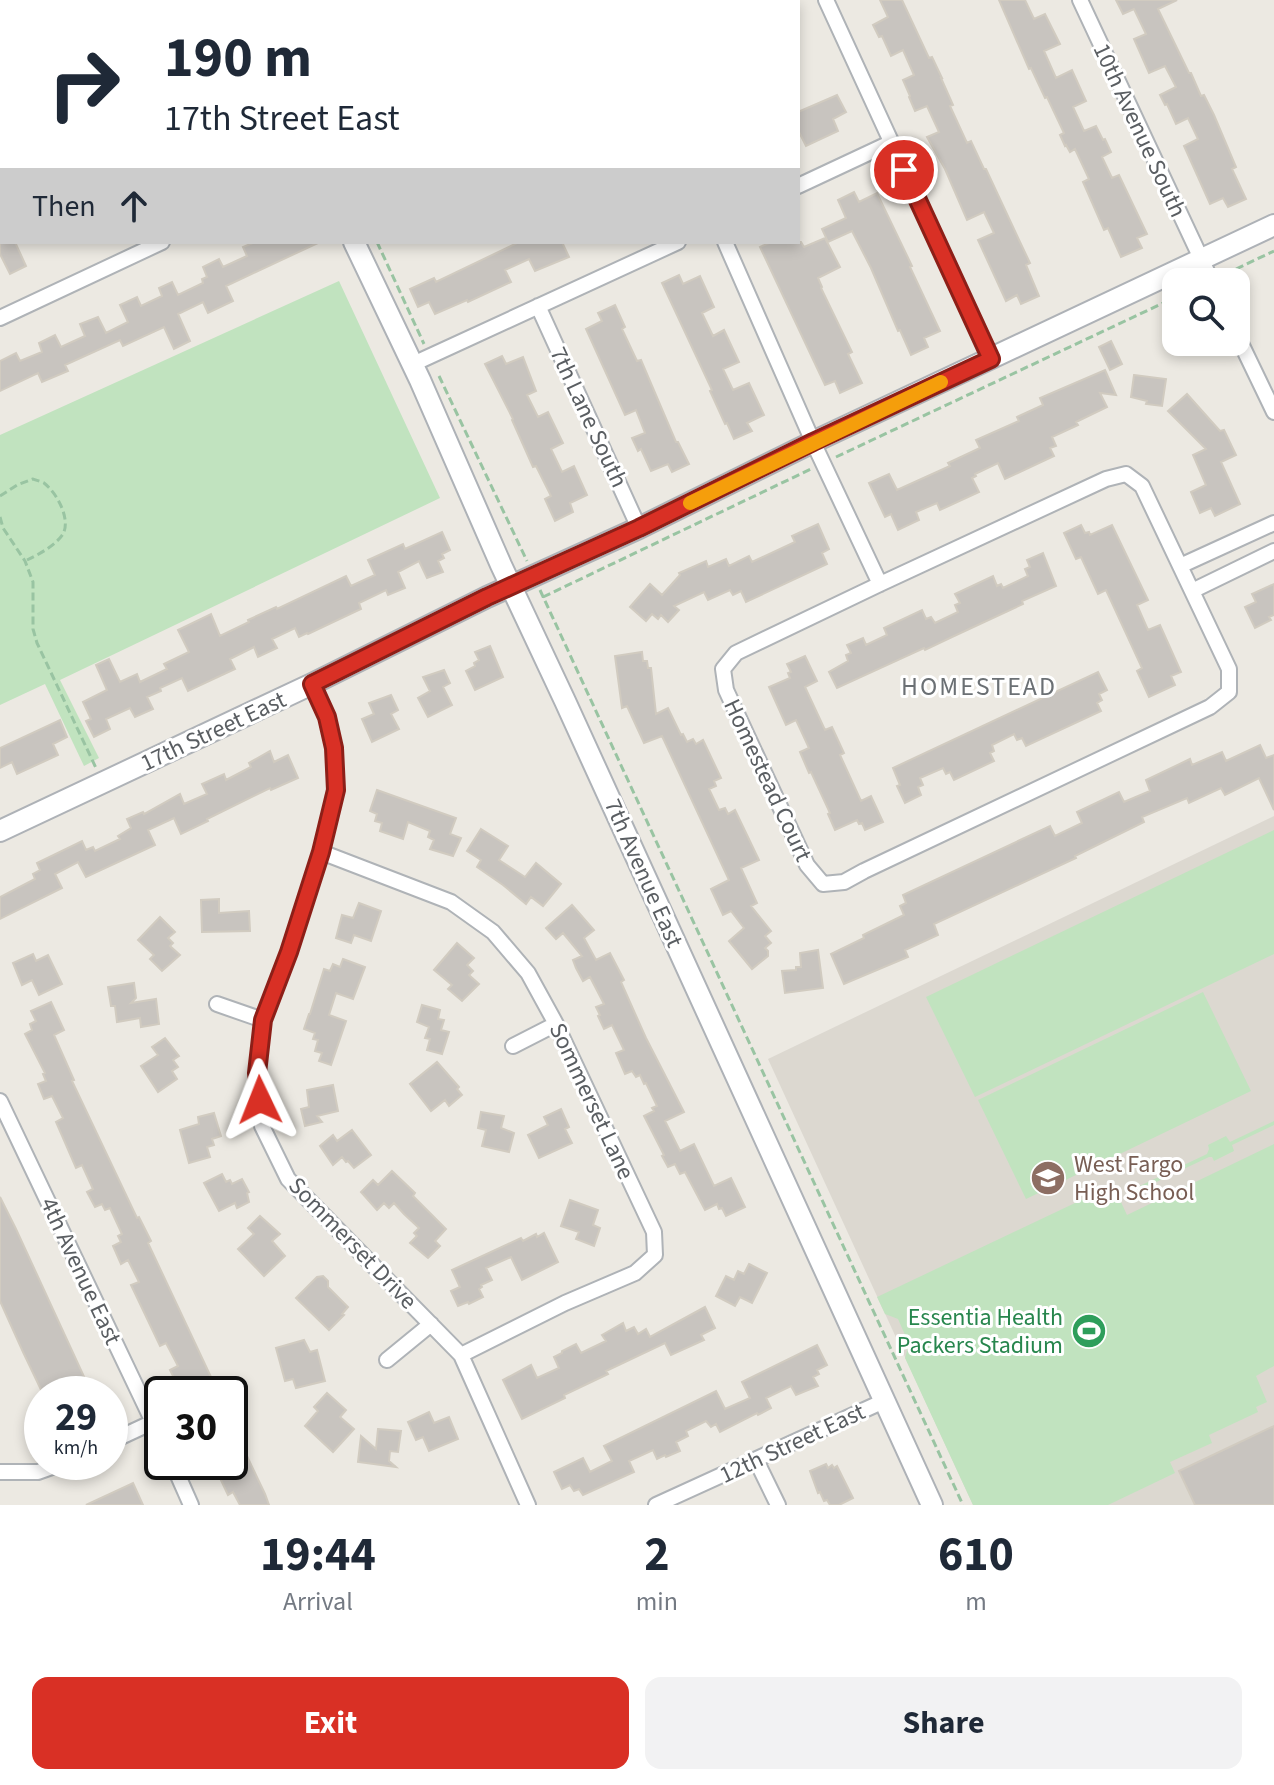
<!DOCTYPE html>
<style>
:root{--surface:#fff;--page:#f2f2f3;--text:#1f2937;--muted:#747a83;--accent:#d93025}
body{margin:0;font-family:"Source Sans 3",sans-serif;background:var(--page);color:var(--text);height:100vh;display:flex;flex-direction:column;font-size:30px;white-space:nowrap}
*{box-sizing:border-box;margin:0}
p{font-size:26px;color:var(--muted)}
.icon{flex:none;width:44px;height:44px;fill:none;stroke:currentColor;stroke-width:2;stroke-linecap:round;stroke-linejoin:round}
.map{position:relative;height:1505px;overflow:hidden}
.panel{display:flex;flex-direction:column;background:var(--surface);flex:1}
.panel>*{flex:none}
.banner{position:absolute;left:0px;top:0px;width:800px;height:244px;box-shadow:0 4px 12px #0003;background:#fff;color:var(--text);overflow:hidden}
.buttons{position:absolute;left:1162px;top:268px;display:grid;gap:16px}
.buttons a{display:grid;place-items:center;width:88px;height:88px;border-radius:16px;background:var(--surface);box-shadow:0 4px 12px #0003;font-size:40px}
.speed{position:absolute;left:24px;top:1376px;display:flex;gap:16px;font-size:40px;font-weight:700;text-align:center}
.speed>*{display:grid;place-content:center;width:104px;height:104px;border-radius:50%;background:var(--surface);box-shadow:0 4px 12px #0003;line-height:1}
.speed small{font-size:20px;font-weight:400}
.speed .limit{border:4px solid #111;border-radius:12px;background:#fff;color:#111}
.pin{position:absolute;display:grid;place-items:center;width:68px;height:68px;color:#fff;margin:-34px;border:4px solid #fff;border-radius:50%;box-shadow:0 2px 8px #0007}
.me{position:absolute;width:88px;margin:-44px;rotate:358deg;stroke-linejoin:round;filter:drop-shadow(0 0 6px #0008)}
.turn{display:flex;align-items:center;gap:28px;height:168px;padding:0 32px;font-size:36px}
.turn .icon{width:104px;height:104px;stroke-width:2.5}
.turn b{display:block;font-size:56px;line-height:68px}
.then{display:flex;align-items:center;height:76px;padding:0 32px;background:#0003;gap:16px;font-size:30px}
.eta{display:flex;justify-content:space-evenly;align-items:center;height:136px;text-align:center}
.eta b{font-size:48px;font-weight:700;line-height:56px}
.action{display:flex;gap:16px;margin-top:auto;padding:16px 32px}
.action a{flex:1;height:92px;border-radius:16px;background:var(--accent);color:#fff;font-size:32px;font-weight:700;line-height:92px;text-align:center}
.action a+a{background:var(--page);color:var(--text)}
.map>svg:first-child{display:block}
.education{fill:#dcd8d0}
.green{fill:#c1e3bf}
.building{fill:#c8c4bf;stroke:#d1cbc0;stroke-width:2}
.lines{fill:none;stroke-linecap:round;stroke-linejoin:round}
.street-casing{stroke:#afb3b7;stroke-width:18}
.secondary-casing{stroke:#aeb2b7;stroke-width:24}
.path{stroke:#99c4a2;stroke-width:3;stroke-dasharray:8 4;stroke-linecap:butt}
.street{stroke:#fff;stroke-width:14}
.secondary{stroke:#fff;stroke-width:20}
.route-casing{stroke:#8d1f18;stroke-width:20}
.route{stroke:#d93025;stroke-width:14}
.slow{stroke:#f59e0b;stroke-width:14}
.labels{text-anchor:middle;stroke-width:6;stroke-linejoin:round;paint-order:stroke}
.street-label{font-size:24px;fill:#5a5e62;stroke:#fff}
.education-label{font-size:24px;fill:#785e54;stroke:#fff;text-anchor:start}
.leisure-label{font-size:24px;fill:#27864d;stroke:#fff;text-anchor:end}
.neighbourhood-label{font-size:26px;letter-spacing:2px;fill:#6b7074;stroke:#fff}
</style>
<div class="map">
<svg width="1274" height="1505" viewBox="0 0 1274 1505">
<rect width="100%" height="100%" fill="#ece9e2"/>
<!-- education -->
<path class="education" d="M1274,816V1505H973L768,1059Z"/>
<!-- green -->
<path class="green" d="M339,281L440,498L60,680L99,758L84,766L45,684L0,705V435Z
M1274,830V954L975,1097L926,997Z
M1203,992L1251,1091L1026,1199L978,1100Z
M1274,1121V1125L1232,1145L1234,1151L1214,1161L1212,1157H1209L1129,1195L1127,1192L1207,1154L1209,1149L1208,1145L1226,1136L1230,1142Z
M1274,1144V1366L1256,1376L1267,1402L1256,1407L1258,1412L1209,1435L1212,1443L1170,1462L1175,1473L1108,1505H973L905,1358L909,1344L898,1319L885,1314L877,1297L1113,1185L1127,1215Z"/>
<!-- building -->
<path class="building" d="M880,0H902L929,58L932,57L942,78H941L953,105L950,106L967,143L971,141L984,169H986L1020,242L1030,263L1026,265L1039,296L1021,304L1017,295L1006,301L978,240L994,233L984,212L967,220L945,169L927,137L939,132L927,106L915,111L909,97L910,96L903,80L914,75L903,50L891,56L882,36L879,37L873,25L888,17Z
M999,0H1025L1034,19L1045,14L1060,44L1044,51L1056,78L1072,70L1086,101L1073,107L1084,131L1096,126L1103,140L1105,139L1111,152L1102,157L1112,178L1119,175L1147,234L1137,238L1142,248L1121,257L1108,228L1104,230L1083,182L1089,179L1075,149L1070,152L1066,145L1065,146L1060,135L1064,133L1047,97L1045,98L1031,68L1029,69Z
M1116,0H1177L1158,9L1189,73H1191L1201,96L1204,95L1214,115L1236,167L1232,169L1246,199L1228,207L1223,198L1210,204L1184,146L1198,139L1188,118L1176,124L1167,104L1165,105L1160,95L1176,87L1165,66L1149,73L1134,39L1146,34L1134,9L1123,14Z
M837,95L846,112L833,119L838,131L806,146L798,130V112Z
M854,192L859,202L877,193L912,266L910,267L940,331L924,338L928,347L911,355L900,330L898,331L871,268L852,231L828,242L822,229L846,218L838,200Z
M825,238L840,267L818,278L822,287L821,288L852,352L848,354L862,383L840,393L835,381L825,385L760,247L771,242H801L804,247Z
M0,242H15L26,266L10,274L0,254Z
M255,242H320L226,286L233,301L208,313L203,302L178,314L190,341L174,349L164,327L123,346L120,340L65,365L68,371L42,382L38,373L0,391V361L16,353L20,361L42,352L39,343L55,335L61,347L85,336L80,324L98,317L106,333L128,322L120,305L137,297L141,306L162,296L159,288L172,282L178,295L203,283L202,279L207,277L203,267L219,259L223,267L247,256L243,247Z
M519,242H562L569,257L535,271L529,259L505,270L511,282L468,302L467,300L435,314L429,302L418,307L410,289L434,278L436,282Z
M679,275L683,284L700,276L714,307L702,313L713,336L724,330L739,362L723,369L733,390L749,383L764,415L747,423L752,431L734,439L727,423L725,424L710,391L712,390L662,283Z
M615,305L625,327L622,329L637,361L641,360L676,442H678L689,464L672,472L668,464L651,471L641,449L638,451L632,438L645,433L636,410L625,415L586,329L602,321L598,313Z
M1111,341L1122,364L1110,370L1099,347Z
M502,356L506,364L523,357L536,391L527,395L538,417L548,412L563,443L551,449L562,472L574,466L587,495L570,503L573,512L555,521L545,499L551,496L536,466L533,467L512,420L513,419L485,364Z
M1105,370L1116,395L1100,393L1107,407L1076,422L1078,425L1052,437L1056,446L1050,448L1054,456L1005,479L998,463L975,474L976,476L972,478L979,492L940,510L937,503L916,512L919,520L898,530L891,514L885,517L869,483L889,474L897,490L950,466L948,463L980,448L976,440L1019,421L1017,417L1043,405L1040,398Z
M1134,375L1166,379L1162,406L1146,404L1147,401L1131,397Z
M1187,394L1220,431L1224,430L1236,455L1221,462L1240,504L1215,516L1211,508L1200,513L1191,492L1206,485L1193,455L1206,449L1168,411Z
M818,524L829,549L822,553L827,564L746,602L741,591L733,595L730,590L708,600L704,592L674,606L679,610L668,622L661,615L658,619L652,614L646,621L630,607L650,584L662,595L680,575L679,573L706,561L708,567L726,559L729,566L749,556L752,562L795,542L792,536Z
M1081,525L1085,533L1089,532L1090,535L1112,525L1148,600L1137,605L1148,630L1160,625L1181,672L1171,676L1175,685L1149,697L1137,671L1142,668L1106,590L1098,594L1081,557L1076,559L1064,533Z
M442,532L450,550L442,554L444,558L438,561L443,572L427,578L419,561L398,572L405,588L388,595L386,590L359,603L361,609L308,634L307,633L299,637L295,628L272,639L277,648L258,657L254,647L230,659L235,669L188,691L182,678L160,688L161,691L147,697L153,709L135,717L130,708L106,719L110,729L94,737L86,721L91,719L83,702L107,690L96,665L109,659L120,682L137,674L140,682L167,669L164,664L189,652L178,630L211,614L220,636L249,622L248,620L276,607L277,609L346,576L351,586L375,575L368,560L403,544L405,549Z
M1043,553L1056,586L1022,601L1023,604L952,637L925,650L924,648L837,688L829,672L848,661L846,655L851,653L847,645L863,638L866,645L887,635L884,628L922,610L926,619L931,617L935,623L958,612L955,605L960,603L955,594L993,576L997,586L1001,584L1003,588L1028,576L1025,569L1030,567L1027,560Z
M1274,584V615L1269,617L1271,620L1255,628L1245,607L1256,602L1252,594Z
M490,646L503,677L475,690L466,671L475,666L474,663L479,660L475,652Z
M642,652L643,661H647L648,668H651L656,714L668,708L681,735L683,734L687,742L693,739L696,744L703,740L721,778L714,781L716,786L709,789L719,810L725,808L728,814L735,810L759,860L741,868L757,903L751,906L771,931L765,936L771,943L765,948L768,951V956L752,969L729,941L744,928L731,911L723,915L711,889L729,880L662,736L644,743L627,706L622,708L615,656Z
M805,656L817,681L805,687L825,730L832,727L844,753L840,755L861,801L871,796L883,822L865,830L862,823L859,824L857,820L835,830L828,814L830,813L811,772L809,773L800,752L809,748L796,720L786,725L769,687L790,678L788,673L791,672L787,664Z
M444,670L450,683L443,687L452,705L428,717L418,698L430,691L423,677Z
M1098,672L1107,690L1099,694L1102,700L1097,703L1101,711L1026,746L1022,738L1017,740L1014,734L992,745L994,751L990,753L994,761L954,780L950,772L946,774L943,768L920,778L923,785L918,787L921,795L905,803L897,786L900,785L893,768Z
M391,695L398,710L391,714L399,729L372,742L362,719L374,714L369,703Z
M60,720L67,737L53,744L58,755L17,774L12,762L0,768V748Z
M1260,745L1266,758L1274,755V810L1259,778L1225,795L1221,788L1189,803L1187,798L1142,817L1144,822L1075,856L1076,858L934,924L938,935L905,950L908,957L844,984L831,954L864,938L863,935L904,915L900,906L906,903L903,895L1050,826L1055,836L1082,823L1077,812L1119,792L1124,802L1150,791L1146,780L1190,759L1192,765L1222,752L1226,761Z
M270,751L274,762L288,755L298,778L271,790L270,788L207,819L208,821L181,834L174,818L148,830L155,845L86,877L78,862L55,874L62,888L0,919V897L35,879L33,874L40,870L37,863L82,841L86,850L93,847L95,851L120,839L118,836L131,828L127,819L143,812L144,814L180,794L184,804L207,794L202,784L224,774L226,780L251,767L249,763Z
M377,790L456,818L450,834L461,838L453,856L430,849L434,840L428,837L430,831L408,822L403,839L380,831L382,823L375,821L377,814L370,811Z
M481,829L508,846L499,860L525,877L536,863L561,884L543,906L531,897L526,904L503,885L477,867L481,860L467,851Z
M219,899V913L249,911L250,931L202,932L201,900Z
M359,903L381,911L371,941L354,935L351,943L336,938L342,915L353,918Z
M572,905L594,930L584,938L596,960L610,953L624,980L621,982L646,1038L684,1112L665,1121L680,1151L694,1144L714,1186L731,1178L745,1207L726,1216L722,1208L719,1209L717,1204L705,1210L685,1172L680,1174L675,1164L668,1167L662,1156L664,1155L644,1116L654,1111L652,1108L657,1106L646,1083L644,1084L640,1075L636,1077L632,1071L625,1074L616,1053L624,1050L612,1025L604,1029L598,1016L600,1015L596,1007L604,1004L590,977L583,981L576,968L573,960L582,956L563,933L556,939L546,928Z
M160,917L175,932L168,938L173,943L170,946L180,955L162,971L150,959L154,955L138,940Z
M457,943L474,958L467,965L473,971L469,975L479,984L462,1001L448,989L452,985L434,970Z
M818,950L823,988L785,993L782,971L796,970V967H801L800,953Z
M33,954L36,961L48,955L62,984L39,995L32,980L22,985L13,963Z
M343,959L365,967L353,999L336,993L329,1015L346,1021L331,1065L319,1061L322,1053L315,1051L318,1040L313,1039L315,1033L304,1029L309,1014H310L324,969L330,971L333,964L340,967Z
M134,983L136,998L131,1003L156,999L159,1024L141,1027L140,1018L117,1022L115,1006H111L108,987Z
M51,1002L64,1030L54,1035L74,1080L72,1081L137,1218L139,1217L151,1241L148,1243L219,1394H182L170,1370L178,1366L166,1343L160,1346L131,1285L139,1282L128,1260L121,1264L113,1246L121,1242L118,1236L122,1234L110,1208L105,1210L102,1204L95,1207L87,1192L93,1189L82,1165L76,1168L56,1122L63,1118L52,1096L44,1099L38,1084L46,1081L43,1074L45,1073L25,1034L32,1030L30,1024L36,1021L31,1011Z
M422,1005L440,1010L438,1019L444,1020L441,1030L449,1032L442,1054L427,1050L430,1039L425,1038L429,1027L417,1022Z
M165,1038L179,1056L173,1060L178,1067L172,1071L177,1079L158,1092L141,1066L158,1055L152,1047Z
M437,1062L459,1087L457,1089L462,1095L449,1106L445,1100L431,1111L410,1084Z
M333,1085L338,1111L317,1116L322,1122L305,1126L301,1109L309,1107L307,1090Z
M561,1109L569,1127L565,1129L572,1143L539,1158L528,1135L548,1125L544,1117Z
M481,1112L504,1116L501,1128L514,1133L509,1152L482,1146L486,1130L478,1128Z
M214,1113L221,1136L212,1139L214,1145L207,1147L210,1157L189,1163L180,1130L199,1124L198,1117Z
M352,1130L371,1155L354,1168L348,1161L346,1162L342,1157L333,1165L320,1146L333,1135L337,1141Z
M392,1171L415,1193L413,1196L446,1229L435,1241L440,1246L428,1258L410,1243L417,1236L414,1233L419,1228L404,1214L394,1203L389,1208L384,1203L377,1210L361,1192L373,1180L378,1185Z
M222,1174L226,1182L230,1180L232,1184L242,1179L249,1192L247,1193L249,1202L237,1208L235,1203L219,1211L204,1183Z
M0,1197L16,1229L92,1394H43L23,1352L0,1301Z
M570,1200L598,1210L593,1225L600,1228L594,1246L576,1239L579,1232L561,1226Z
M260,1216L280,1234L272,1241L285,1256L264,1276L238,1249L254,1234L248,1228Z
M544,1233L558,1262L522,1280L511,1257L486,1268L492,1280L481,1285L482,1287L479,1289L483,1297L469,1304L468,1302L458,1306L451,1291L460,1287L452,1270L521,1238L523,1241L536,1234L537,1237Z
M749,1264L767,1273L752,1303L740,1297L735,1306L716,1296L726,1276L734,1280L738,1271L744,1274Z
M323,1276L328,1281V1287L348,1307L342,1314L344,1315L329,1330L296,1298L317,1277Z
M705,1307L715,1328L701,1335L704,1340L671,1355L665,1343L606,1371L608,1374L564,1395L565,1398L522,1419L503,1380L531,1365L537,1378L559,1368L554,1357L562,1353V1351L576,1344L581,1353L606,1341L602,1335L623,1323L626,1331L634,1327L638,1334L646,1329L650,1337Z
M304,1340L310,1352L317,1350L325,1381L296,1388L293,1379L285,1381L276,1348Z
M817,1345L827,1365L817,1370L819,1374L813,1377L818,1386L796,1395L791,1386L766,1398L771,1408L758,1415L757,1413L720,1432L716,1424L711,1427L706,1421L686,1431L688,1436L676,1442L680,1451L666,1457L665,1455L657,1459L653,1450L629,1461L634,1472L583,1495L579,1489L574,1491L570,1485L562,1489L554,1472L583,1458L590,1472L612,1461L604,1446L716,1391L725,1409L750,1398L742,1382Z
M327,1393L346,1410L340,1417L354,1429L333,1452L305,1426L318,1411L314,1407Z
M429,1412L434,1423L449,1417L458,1439L429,1451L423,1437L416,1440L408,1422Z
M230,1420L265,1494L269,1505H240L233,1492L228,1495L219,1476H220L214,1462H230Z
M1274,1426V1505H1195L1179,1471Z
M378,1429L401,1431L398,1452L390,1451L389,1461L396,1467L358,1462L361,1436L376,1449Z
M826,1464L828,1468L832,1465L834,1468L837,1466L853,1498L839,1505H830L827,1500L824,1501L820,1492L818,1493L810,1471Z
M133,1483L143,1505H86Z"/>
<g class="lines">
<!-- street casing -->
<g class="street-casing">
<path id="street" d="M826,0L991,359
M1080,0L1212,282
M154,2L158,0
M675,2L679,0
M0,47L2,51
M798,186L892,142
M725,242L813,442L880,584
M538,306L639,528
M0,318L162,242
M1236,333L1274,412
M413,364L678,242
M1126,474L1142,486L1229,669V692L1210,707L864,871L844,882L823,884L807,865L726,690L723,669L736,653L880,584L1106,479Z
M1180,566L1274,523
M1192,591L1274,551
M312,684L327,717L334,748L336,790L321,852L289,952L263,1020L257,1073L262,1126L288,1179L461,1355L528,1505
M321,852L451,902L493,932L528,973L556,1024L654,1232L655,1255L635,1273L565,1303L461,1355
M217,1004L263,1020
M513,1046L556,1024
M0,1101L162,1441
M387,1360L431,1324
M110,1442L153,1422
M756,1460L778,1505
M172,1462L191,1505
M0,1472H38L66,1462
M656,1505L884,1401"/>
</g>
<!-- secondary casing -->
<g class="secondary-casing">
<path id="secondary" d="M237,0L238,2
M354,242L420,380L501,565L565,701L932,1505
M0,831L312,684L487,597L639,528L813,442L1274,225"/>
</g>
<!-- path -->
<path class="path" d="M266,0L267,2
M377,242L424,344
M1236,269L1274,251
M439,376L527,561
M836,457L1176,297
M0,496L17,485L33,479C35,480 43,482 44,483C57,493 71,519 63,534C56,545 38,555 27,560
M0,517L3,528L25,561L33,582V629L37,643L96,768
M540,590L963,1505
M543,597L811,469"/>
<!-- street -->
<use href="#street" class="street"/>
<!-- secondary -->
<use href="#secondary" class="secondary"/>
</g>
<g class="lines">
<!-- route casing -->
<g class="route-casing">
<path id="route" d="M260,1100L257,1073L263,1020L289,952L321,852L336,790L334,748L327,717L312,684L487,597L639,528L813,442L991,359L904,170"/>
</g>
<!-- route -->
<use href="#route" class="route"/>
<!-- slow -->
<path class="slow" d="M690,503L941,382"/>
</g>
<!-- icons -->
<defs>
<g id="school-disc" transform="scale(1.8)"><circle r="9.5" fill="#8d6e63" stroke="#fff"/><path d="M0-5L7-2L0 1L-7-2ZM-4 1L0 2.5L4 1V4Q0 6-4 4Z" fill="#fff"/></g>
<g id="stadium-disc" transform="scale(1.8)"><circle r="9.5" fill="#2e9e5b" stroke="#fff"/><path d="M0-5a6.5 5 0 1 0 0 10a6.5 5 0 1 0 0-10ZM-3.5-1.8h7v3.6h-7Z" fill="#fff"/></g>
</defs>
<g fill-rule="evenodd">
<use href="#school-disc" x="1048" y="1178"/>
<use href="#stadium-disc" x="1089" y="1331"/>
</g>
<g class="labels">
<!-- street labels -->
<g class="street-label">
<text transform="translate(1140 130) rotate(65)" y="8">10th Avenue South</text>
<text transform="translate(589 417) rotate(65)" y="8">7th Lane South</text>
<text transform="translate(213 731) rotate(-25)" y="8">17th Street East</text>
<text transform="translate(768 780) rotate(65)" y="8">Homestead Court</text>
<text transform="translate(644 873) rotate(66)" y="8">7th Avenue East</text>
<text transform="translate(592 1101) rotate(65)" y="8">Sommerset Lane</text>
<text transform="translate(353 1243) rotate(46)" y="8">Sommerset Drive</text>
<text transform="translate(81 1271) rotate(65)" y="8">4th Avenue East</text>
<text transform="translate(792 1443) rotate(-25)" y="8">12th Street East</text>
</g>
<!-- education labels -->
<g class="education-label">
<text x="1074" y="1172">West Fargo<tspan x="1074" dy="28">High School</tspan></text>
</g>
<!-- leisure labels -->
<g class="leisure-label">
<text x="1063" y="1325">Essentia Health<tspan x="1063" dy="28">Packers Stadium</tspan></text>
</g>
<!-- neighbourhood labels -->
<g class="neighbourhood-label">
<text x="979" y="695">HOMESTEAD</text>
</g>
</g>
</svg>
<div class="buttons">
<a><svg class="icon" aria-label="search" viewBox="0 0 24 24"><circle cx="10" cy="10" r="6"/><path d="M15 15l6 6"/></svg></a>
</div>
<div class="speed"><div>29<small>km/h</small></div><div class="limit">30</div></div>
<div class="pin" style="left:904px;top:170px;background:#d93025"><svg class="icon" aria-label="arrive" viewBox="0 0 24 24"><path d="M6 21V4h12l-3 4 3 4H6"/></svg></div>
<svg class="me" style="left:260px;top:1100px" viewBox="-20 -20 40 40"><path d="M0-17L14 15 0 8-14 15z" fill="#d93025" stroke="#fff" stroke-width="4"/></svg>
<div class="banner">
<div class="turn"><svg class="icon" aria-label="right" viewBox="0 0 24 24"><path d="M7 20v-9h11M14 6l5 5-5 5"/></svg><div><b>190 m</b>17th Street East</div></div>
<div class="then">Then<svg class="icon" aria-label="ahead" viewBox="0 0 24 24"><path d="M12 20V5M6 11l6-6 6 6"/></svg></div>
</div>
</div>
<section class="panel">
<div class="eta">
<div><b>19:44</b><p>Arrival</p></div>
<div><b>2</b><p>min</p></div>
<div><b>610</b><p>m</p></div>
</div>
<div class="action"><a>Exit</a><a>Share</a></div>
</section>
